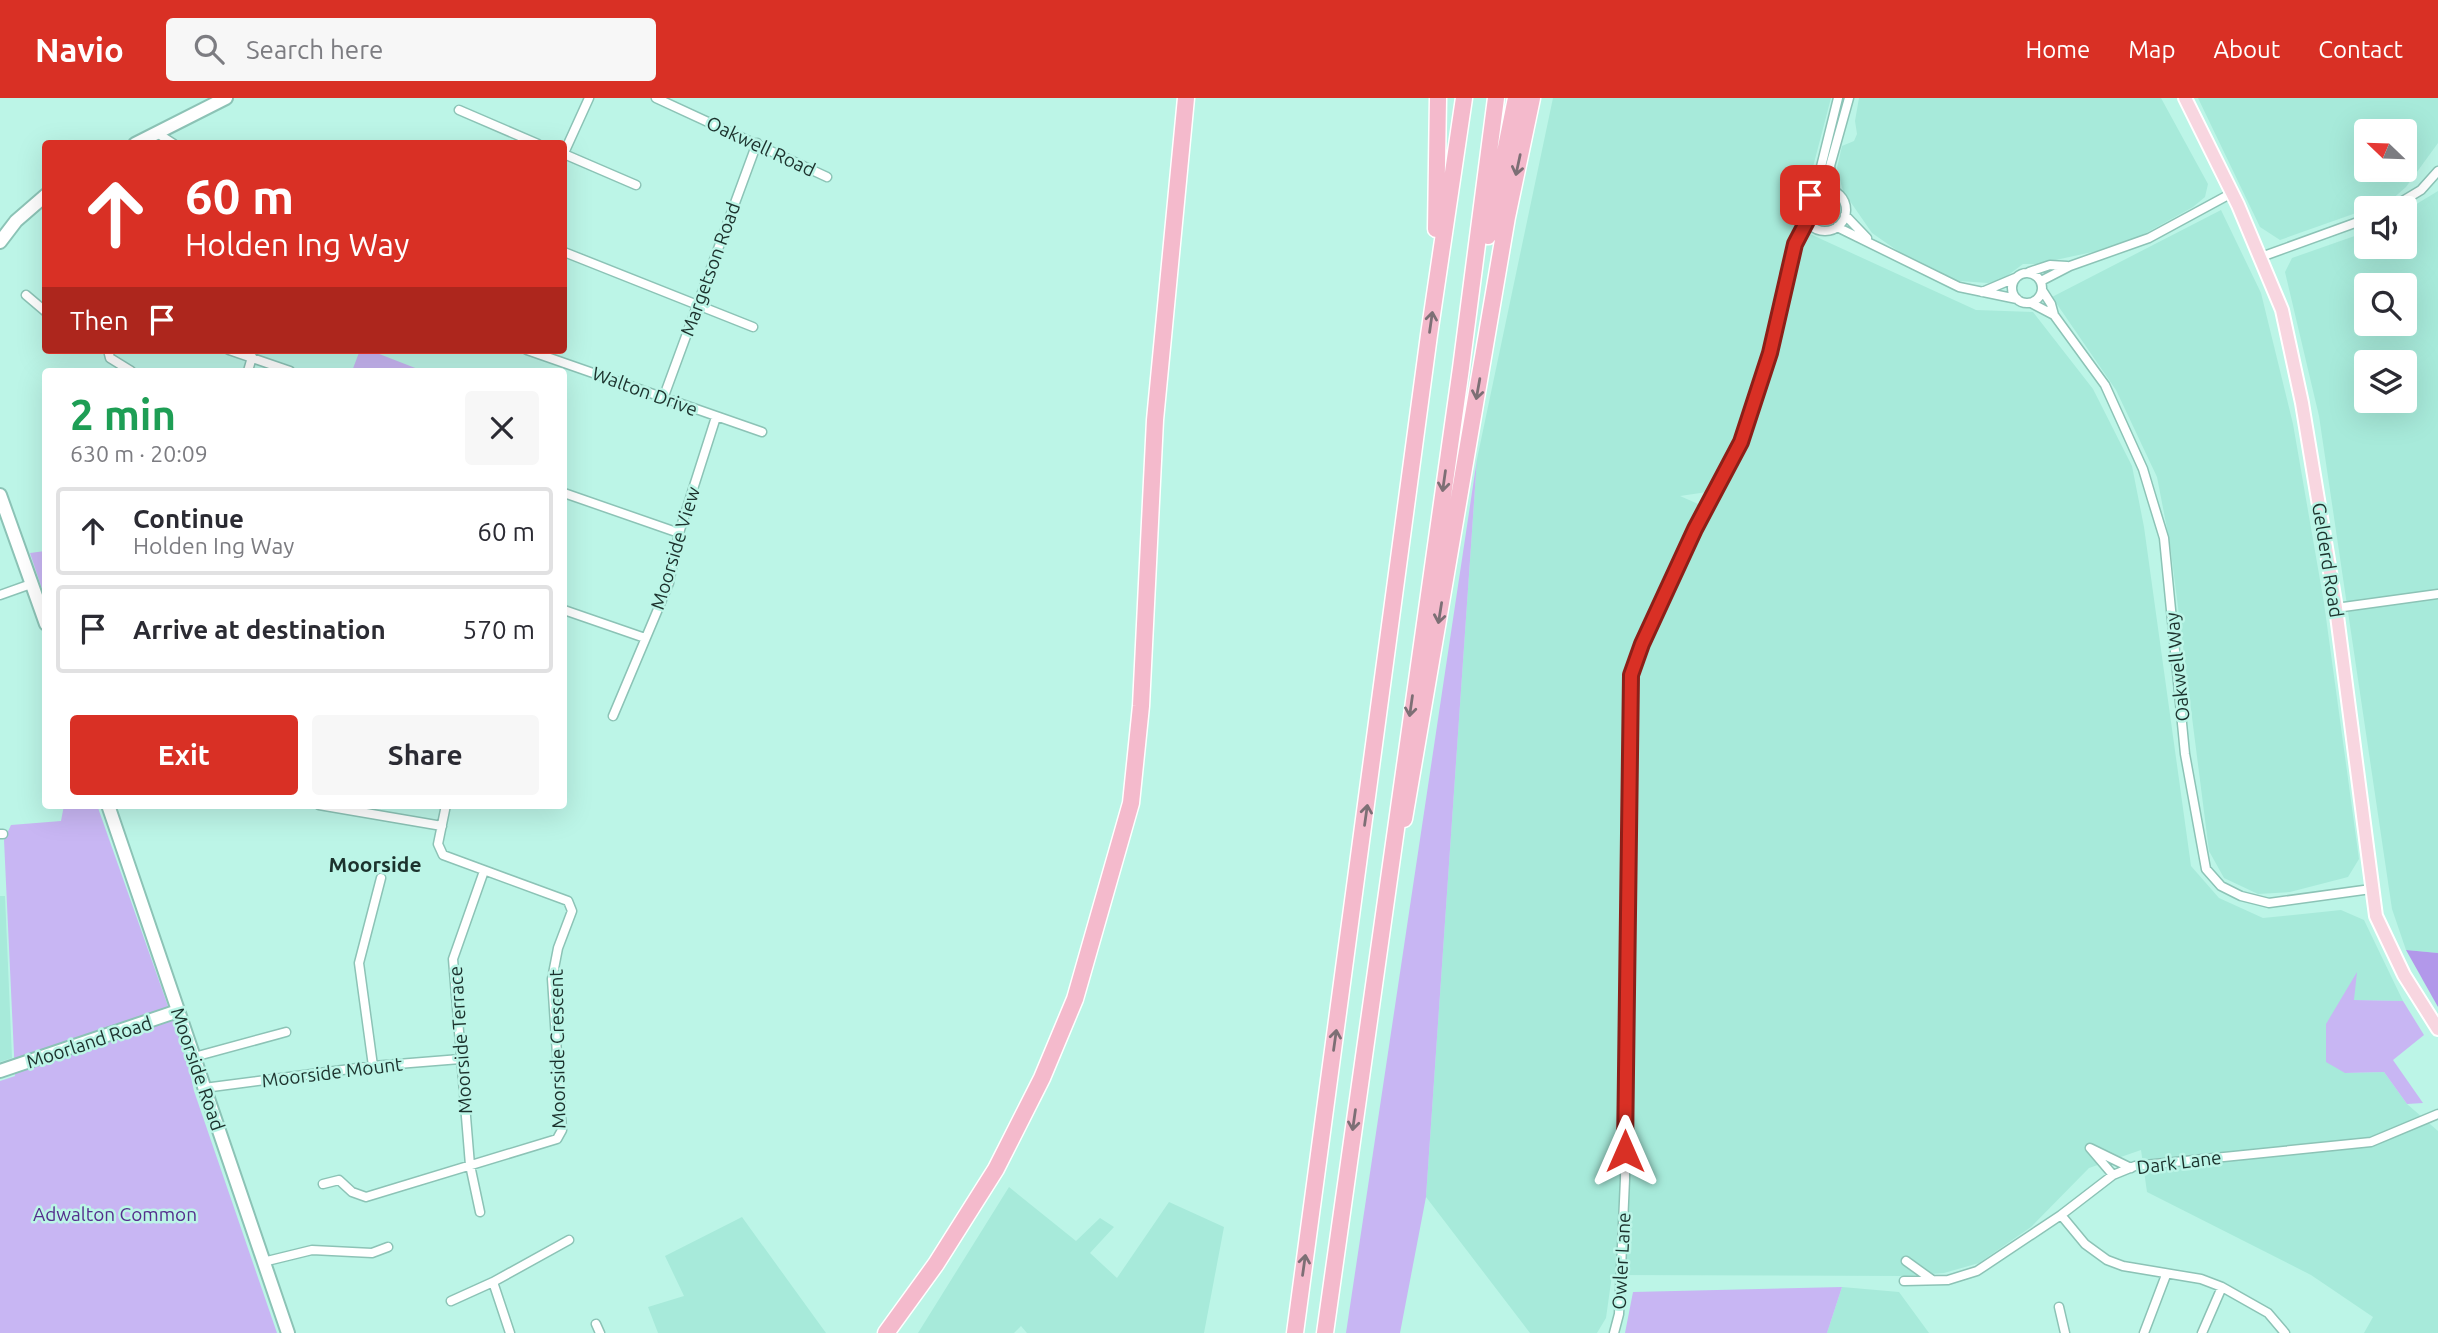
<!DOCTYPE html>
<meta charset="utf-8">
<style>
:root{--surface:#fff;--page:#f7f7f7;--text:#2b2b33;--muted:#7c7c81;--line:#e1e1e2;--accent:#d93025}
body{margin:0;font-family:Ubuntu,sans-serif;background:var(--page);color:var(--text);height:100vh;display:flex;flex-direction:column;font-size:26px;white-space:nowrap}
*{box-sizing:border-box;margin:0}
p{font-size:23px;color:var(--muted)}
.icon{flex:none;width:38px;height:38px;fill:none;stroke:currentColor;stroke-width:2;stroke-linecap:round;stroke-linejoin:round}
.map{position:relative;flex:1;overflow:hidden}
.panel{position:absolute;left:42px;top:270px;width:525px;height:441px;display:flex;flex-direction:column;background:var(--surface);border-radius:7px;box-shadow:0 7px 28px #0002}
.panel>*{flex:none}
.guide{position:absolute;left:42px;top:42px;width:525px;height:214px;border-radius:7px;box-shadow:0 7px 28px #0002;background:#d93025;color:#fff;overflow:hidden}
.needle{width:46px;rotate:293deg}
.buttons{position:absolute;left:2354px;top:21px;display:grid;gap:14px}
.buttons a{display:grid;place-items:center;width:63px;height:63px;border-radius:7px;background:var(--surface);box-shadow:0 7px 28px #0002;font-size:35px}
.pin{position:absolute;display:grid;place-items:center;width:60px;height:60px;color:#fff;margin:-30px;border-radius:14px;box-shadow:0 4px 10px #0006}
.me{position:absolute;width:77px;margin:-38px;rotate:0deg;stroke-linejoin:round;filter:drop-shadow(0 0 5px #0008)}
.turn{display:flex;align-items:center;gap:24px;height:147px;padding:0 28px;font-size:32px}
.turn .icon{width:91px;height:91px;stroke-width:2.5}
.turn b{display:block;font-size:49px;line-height:60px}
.then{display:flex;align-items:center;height:66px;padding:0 28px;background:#0003;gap:14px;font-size:26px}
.round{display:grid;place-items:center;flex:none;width:74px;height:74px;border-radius:7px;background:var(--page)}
.head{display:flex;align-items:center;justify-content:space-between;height:119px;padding:0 28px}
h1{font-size:42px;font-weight:700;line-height:52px;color:#1e9e55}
.action{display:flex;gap:14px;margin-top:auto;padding:14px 28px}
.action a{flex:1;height:80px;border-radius:7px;background:var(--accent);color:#fff;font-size:28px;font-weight:700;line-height:80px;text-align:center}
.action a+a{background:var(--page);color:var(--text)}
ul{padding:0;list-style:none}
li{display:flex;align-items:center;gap:21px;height:88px;margin:0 14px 10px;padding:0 14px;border:4px solid var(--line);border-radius:7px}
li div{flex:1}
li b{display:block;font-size:26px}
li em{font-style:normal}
header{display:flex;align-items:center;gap:42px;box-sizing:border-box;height:98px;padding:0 35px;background:var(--accent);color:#fff}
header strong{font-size:33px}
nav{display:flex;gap:38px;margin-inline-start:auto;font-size:24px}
.search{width:490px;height:63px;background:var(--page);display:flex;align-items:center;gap:18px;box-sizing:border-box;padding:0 24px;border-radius:7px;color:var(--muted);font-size:26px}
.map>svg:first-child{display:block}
.built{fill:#a7eada;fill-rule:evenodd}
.green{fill:#c8b6f3}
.forest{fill:#b298ea}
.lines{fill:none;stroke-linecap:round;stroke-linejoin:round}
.street-casing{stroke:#8cc3b6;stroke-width:11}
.secondary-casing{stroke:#8cc3b6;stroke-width:16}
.primary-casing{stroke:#fff;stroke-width:16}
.highway-casing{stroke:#fff;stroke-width:19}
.street{stroke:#fff;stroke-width:8}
.secondary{stroke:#fff;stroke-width:12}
.primary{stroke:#f8d6e0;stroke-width:12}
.highway{stroke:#f4bacc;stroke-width:16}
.oneway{stroke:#7d6f75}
.route-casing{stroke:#8d1f18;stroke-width:18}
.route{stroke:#d93025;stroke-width:12}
.labels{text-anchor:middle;stroke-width:5;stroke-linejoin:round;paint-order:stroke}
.street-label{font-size:19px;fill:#1c322d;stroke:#bcf5e7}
.park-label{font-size:19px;fill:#542e8c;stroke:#bcf5e7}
.neighbourhood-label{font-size:21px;font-weight:bold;fill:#1c322d;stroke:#bcf5e7}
</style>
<header>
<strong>Navio</strong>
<div class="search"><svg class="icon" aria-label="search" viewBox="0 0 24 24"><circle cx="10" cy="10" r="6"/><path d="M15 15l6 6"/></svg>Search here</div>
<nav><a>Home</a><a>Map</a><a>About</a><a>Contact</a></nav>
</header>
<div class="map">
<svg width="2438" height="1235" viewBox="0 0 2438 1235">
<rect width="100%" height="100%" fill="#bcf5e7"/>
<!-- built -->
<path class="built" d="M1553,0H1831L1797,130L1976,212L2033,214L2093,291L2132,368L2144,429L2191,768L2219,800L2263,820L2341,812L2364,822L2403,903L2354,902L2357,877L2345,975L2384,974L2407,1006L2438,1033V1235H2364L2373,1219L2311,1177L2147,1094L2141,1052L2089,1070L2031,1129L1979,1165L1944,1175L1905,1178L1612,1177L1606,1220L1597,1235H1530L1426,1099L1477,361ZM1765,250L1745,330L1705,409L1680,398L1707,394L1735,342Z
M1859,0H2161L2208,86L2205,99L2193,109L2137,140L2111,150L2037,166H2023L2003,181L1988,185L1959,183L1908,160L1872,135L1843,93L1837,70L1842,48L1854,43L1857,36L1855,23Z
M2198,0H2438V45L2406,89L2390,103L2280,142L2260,129ZM2366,33H2404V72H2366Z
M2438,93V855L2406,852L2392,811L2319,318L2285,174L2292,160L2366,134V149H2404L2405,113ZM2366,187H2404V226H2366ZM2366,264H2404V303H2366Z
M2221,112L2261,195L2293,326L2324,505L2359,761L2348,779L2290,794L2258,796L2224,780L2209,753L2170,446L2157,379L2116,292L2052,199Z
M0,798H5L12,960L0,964Z
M1009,1089L1076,1143L1100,1120L1114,1129L1090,1155L1117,1180L1169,1104L1224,1129L1204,1235H1027L1021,1228L1014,1235H918Z
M742,1119L826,1235H658L648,1209L684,1198L665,1158Z
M1842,1189L1899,1194L1929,1235H1827Z"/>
<!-- green -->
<path class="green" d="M360,252H369L423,273H352Z
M1477,361L1426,1099L1400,1235H1346Z
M45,453H46L45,500L30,455Z
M64,707H97L187,962L194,993L277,1235H0V983L15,978L4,742L11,727L61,723Z
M2357,874L2354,902L2403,903L2424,937L2393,962L2423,1005L2407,1006L2384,974L2345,975L2326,964V926Z
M1842,1189L1827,1235H1625L1633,1194Z"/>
<!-- forest -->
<path class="forest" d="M2406,852L2438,855V909Z"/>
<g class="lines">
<!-- street casing -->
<g class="street-casing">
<path id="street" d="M656,0L827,79
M459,12L538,46
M157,35L174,46
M564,55L589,0
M564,56L636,87
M1804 112a21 21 0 1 1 42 0a21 21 0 1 1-42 0Z
M1834,92L1830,68L1849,0
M1815,93L1838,0
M2391,110L2421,92L2438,73
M1845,117L1867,140
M1837,129L1959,189L2017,201
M564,154L753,229
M2261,159L2366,121
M2029,174L2050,167L2067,168
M2012 190a15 15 0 1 1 30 0a15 15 0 1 1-30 0Z
M2041,183L2070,168L2149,140L2232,95
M2042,192L2051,206L2054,217
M1982,194L2015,180
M26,197L46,214
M2031,205L2054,217L2105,287L2143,371L2152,401L2164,440L2185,656L2206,771L2221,788L2241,798L2269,805L2371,791
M108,252L110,260L131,273
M229,252L290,273
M527,252L762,334
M248,273L252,259
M664,298L757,45
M564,395L679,435
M0,497L31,486
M2336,510L2438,496
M564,512L645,540
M613,618L669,485L679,435L716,319
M319,707L442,728
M0,736H3
M194,959L286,934
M373,968L359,865L381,780
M204,990L373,968L460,961
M2113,1077L2090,1050L2131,1070
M323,1086L339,1082L352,1094L366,1099L557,1041L562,1032L552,881L558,850L572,813L568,803L443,757L438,746L446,707
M480,1114L470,1067L453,861L484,773
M2061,1117L2085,1146L2107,1162L2123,1168L2201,1181L2222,1189L2268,1215L2285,1235
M1906,1163L1931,1181
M263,1164L312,1152L372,1155L388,1149
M1904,1183L1948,1182L1977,1173L2061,1117L2113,1077L2135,1068L2371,1044L2438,1016
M451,1203L493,1184
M2059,1209L2065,1235
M596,1226L600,1235
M510,1235L493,1184L569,1142
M1614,1235L1619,1216L1625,1081L1631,577C1659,496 1704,424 1740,346C1752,321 1758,292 1767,265C1778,232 1788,145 1807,123
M2144,1235L2166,1177
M2202,1235L2222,1189"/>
</g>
<!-- secondary casing -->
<g class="secondary-casing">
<path id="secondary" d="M135,46L226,0
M0,144L16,123L46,97
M0,397L46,526
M108,707L288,1235
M0,973L178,913"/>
</g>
<!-- primary casing -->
<g class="primary-casing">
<path id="primary" d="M2185,0L2238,107L2282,212L2302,305L2336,510L2376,818L2404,877L2438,931"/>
</g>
<!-- highway casing -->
<g class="highway-casing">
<path id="highway" d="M1436,131L1438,0
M1488,138L1516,0
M1404,721L1507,119L1532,0
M886,1235L936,1166L996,1071L1042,980L1075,901L1131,705L1141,608L1155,322L1186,0
M1295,1235L1429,237L1464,0
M1325,1235L1461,270L1496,0"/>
</g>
<!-- street -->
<use href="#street" class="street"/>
<!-- secondary -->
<use href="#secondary" class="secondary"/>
<!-- primary -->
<use href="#primary" class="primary"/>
<!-- highway -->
<use href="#highway" class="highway"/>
</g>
<!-- one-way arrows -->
<defs><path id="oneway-shaft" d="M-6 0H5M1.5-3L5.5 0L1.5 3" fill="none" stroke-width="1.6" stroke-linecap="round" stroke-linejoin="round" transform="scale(1.75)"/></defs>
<g class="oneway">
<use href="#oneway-shaft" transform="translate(1518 67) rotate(102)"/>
<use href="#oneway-shaft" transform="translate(1431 224) rotate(-82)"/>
<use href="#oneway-shaft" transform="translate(1478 291) rotate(100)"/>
<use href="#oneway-shaft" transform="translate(1444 383) rotate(98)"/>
<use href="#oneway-shaft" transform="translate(1440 515) rotate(99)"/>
<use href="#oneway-shaft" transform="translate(1411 608) rotate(98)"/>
<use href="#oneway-shaft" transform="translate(1366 717) rotate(-82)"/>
<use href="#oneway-shaft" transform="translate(1335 942) rotate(-82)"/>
<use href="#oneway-shaft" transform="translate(1354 1022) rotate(98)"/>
<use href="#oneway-shaft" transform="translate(1304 1167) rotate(-82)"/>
</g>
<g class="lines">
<!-- route casing -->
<g class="route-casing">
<path id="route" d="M1625,1053L1631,577L1642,546L1695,431L1741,344L1770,255L1795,146L1807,123L1804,109L1810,97"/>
</g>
<!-- route -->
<use href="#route" class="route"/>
</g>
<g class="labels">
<!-- street labels -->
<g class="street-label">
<text transform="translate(761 48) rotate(25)" y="7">Oakwell Road</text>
<text transform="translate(710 171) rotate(-70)" y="7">Margetson Road</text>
<text transform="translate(645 293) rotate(20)" y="7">Walton Drive</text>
<text transform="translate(675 450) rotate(-73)" y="7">Moorside View</text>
<text transform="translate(2328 462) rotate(81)" y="7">Gelderd Road</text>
<text transform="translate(2177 569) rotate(-96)" y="7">Oakwell Way</text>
<text transform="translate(460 942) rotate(-94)" y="7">Moorside Terrace</text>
<text transform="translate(89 944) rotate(-18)" y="7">Moorland Road</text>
<text transform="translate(557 951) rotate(-91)" y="7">Moorside Crescent</text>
<text transform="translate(198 971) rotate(71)" y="7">Moorside Road</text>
<text transform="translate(332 974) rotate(-7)" y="7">Moorside Mount</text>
<text transform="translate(2179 1064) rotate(-7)" y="7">Dark Lane</text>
<text transform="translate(1621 1163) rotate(-87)" y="7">Owler Lane</text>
</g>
<!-- park labels -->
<g class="park-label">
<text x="115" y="1123">Adwalton Common</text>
</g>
<!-- neighbourhood labels -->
<g class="neighbourhood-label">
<text x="375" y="774">Moorside</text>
</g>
</g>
</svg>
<div class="buttons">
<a><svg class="needle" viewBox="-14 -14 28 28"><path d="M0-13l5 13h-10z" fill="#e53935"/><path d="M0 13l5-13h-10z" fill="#7c7c81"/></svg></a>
<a><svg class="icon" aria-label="sound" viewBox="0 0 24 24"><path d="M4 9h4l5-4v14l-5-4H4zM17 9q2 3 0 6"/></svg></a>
<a><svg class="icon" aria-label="search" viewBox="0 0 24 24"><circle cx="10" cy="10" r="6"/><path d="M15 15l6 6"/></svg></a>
<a><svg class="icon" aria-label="layers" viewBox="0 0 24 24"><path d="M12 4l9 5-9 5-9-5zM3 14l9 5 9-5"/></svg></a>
</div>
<div class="pin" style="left:1810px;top:97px;background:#d93025"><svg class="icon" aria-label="arrive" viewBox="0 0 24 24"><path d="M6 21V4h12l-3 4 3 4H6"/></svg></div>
<svg class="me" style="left:1625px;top:1053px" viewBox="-20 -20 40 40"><path d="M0-17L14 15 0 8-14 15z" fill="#d93025" stroke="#fff" stroke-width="4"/></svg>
<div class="guide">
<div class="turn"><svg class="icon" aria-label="ahead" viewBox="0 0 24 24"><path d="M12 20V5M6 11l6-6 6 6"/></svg><div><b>60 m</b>Holden Ing Way</div></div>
<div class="then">Then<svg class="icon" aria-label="arrive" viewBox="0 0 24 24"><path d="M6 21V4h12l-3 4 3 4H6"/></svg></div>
</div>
<section class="panel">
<div class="head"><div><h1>2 min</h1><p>630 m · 20:09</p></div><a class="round"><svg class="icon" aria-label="close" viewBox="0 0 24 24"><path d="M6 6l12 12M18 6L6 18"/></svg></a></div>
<ul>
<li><svg class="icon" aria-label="ahead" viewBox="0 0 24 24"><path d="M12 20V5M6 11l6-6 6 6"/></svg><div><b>Continue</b><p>Holden Ing Way</p></div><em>60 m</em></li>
<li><svg class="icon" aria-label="arrive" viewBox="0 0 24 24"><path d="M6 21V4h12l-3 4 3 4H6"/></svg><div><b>Arrive at destination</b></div><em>570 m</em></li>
</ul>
<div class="action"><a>Exit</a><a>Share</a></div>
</section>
</div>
